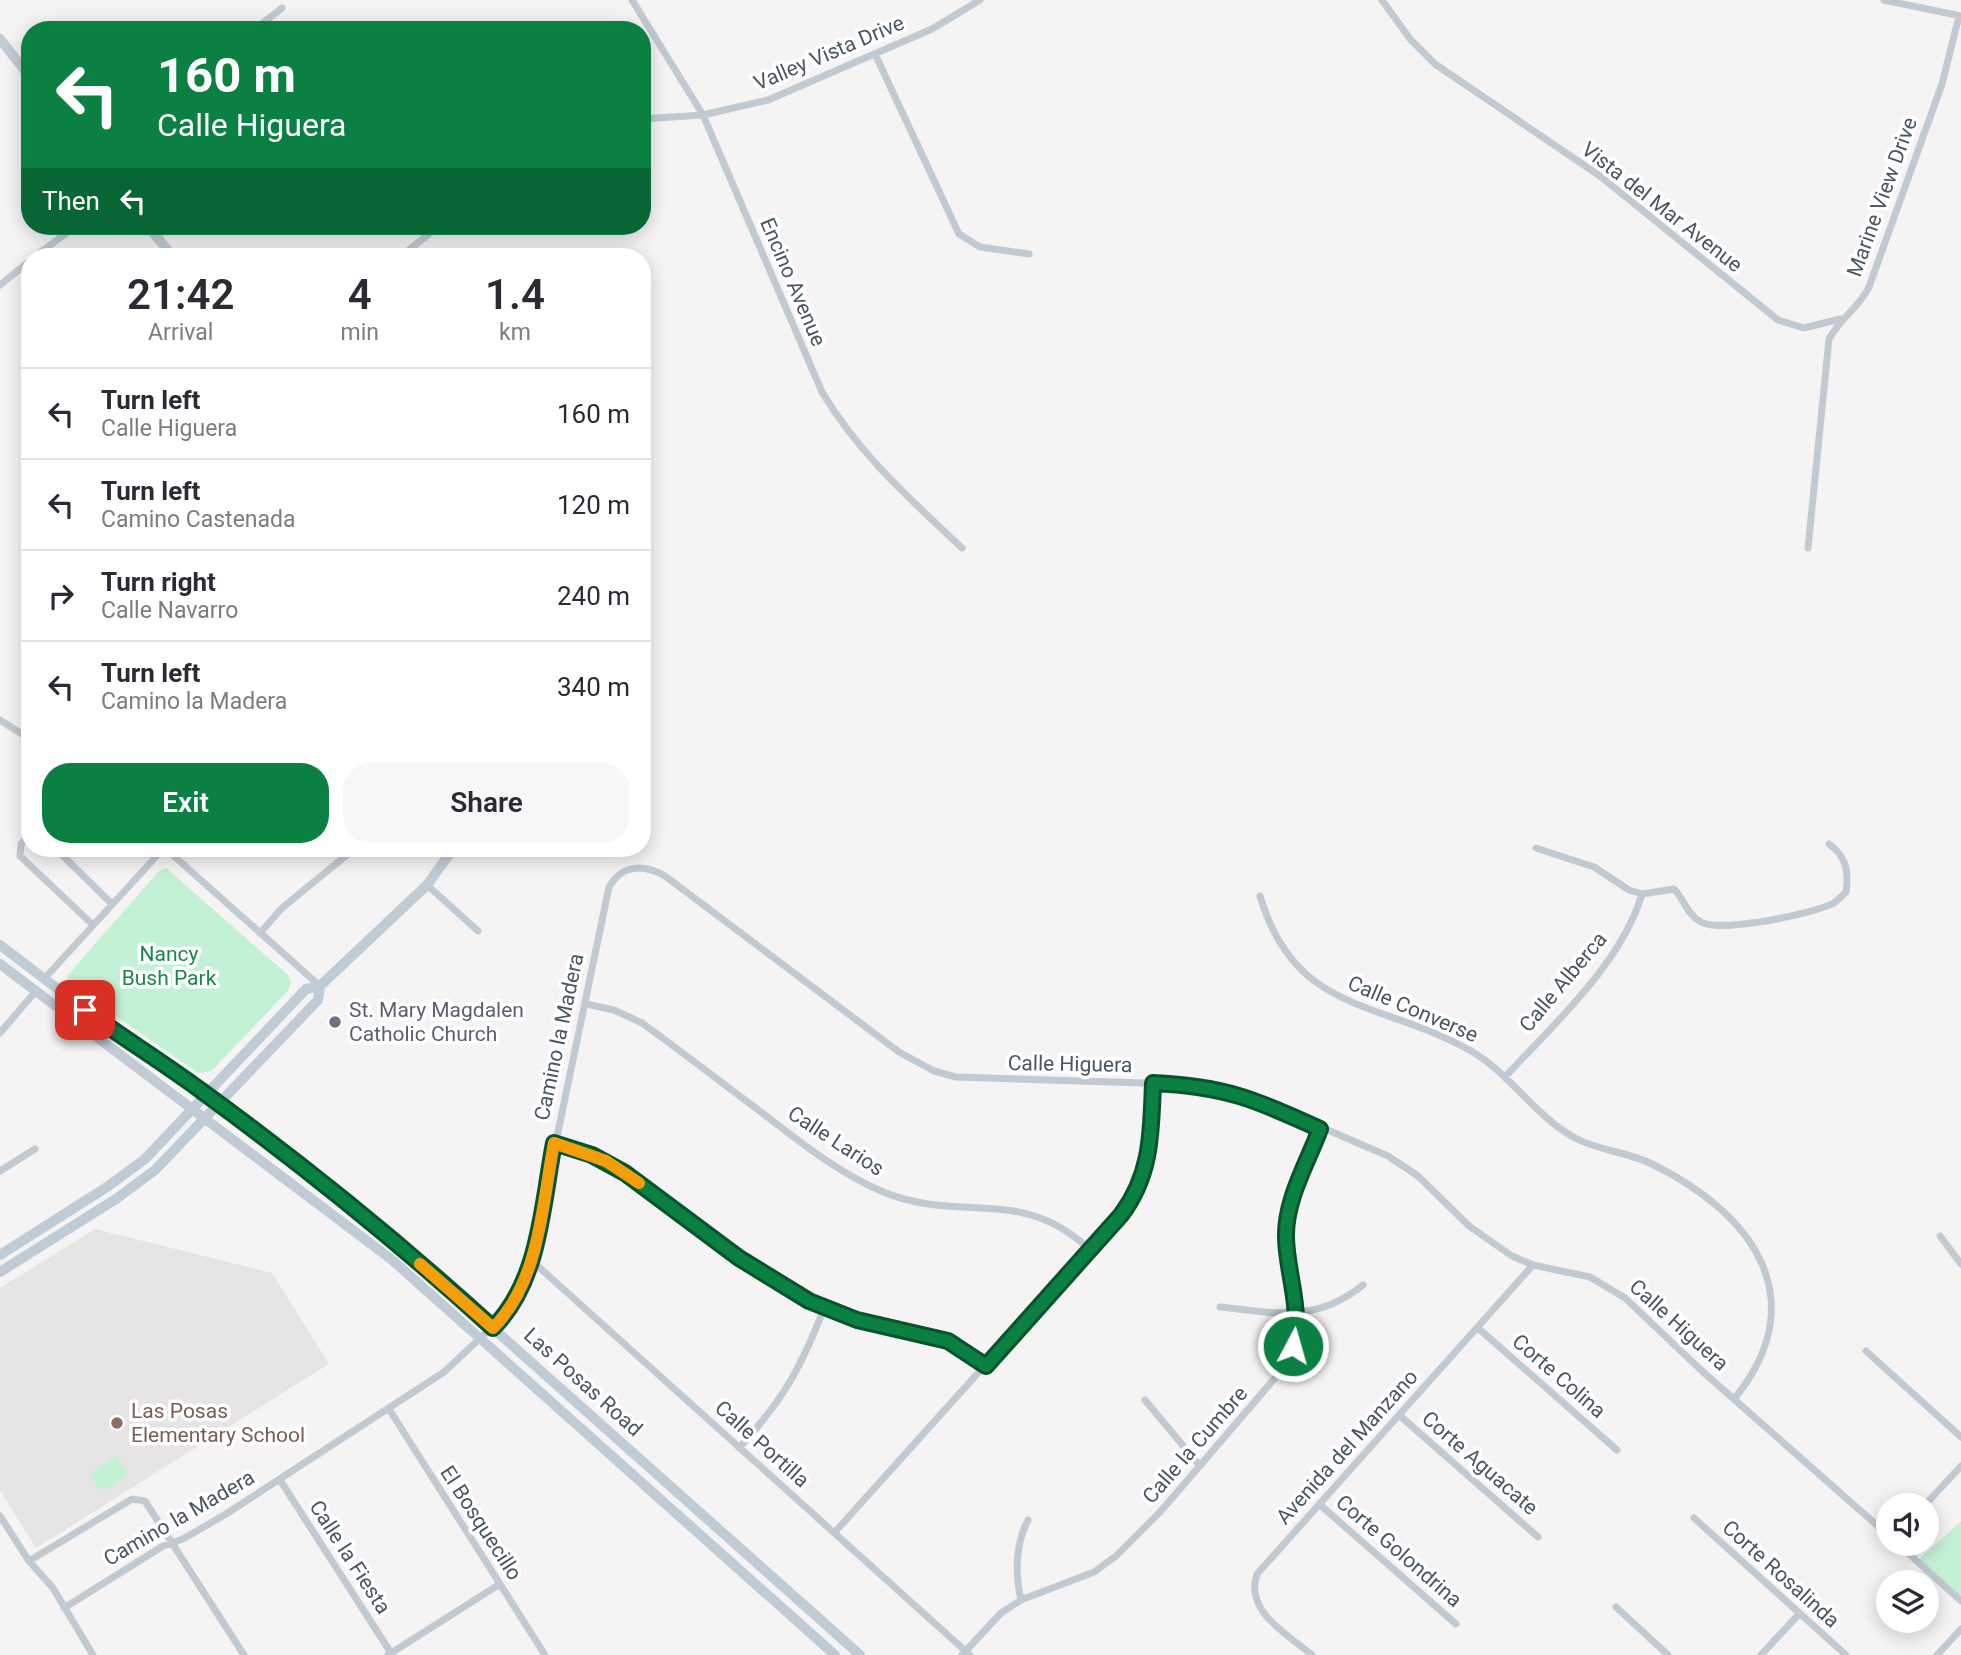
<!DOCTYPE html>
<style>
:root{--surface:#fff;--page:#f7f7f7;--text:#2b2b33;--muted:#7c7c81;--line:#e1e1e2;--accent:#0b8043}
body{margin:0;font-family:Roboto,sans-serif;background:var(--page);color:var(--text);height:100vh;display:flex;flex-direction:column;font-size:26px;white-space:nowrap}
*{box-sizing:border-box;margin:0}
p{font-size:23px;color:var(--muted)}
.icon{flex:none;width:38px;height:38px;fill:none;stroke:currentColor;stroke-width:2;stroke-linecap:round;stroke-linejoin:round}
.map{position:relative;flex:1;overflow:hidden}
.panel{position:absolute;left:21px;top:248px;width:630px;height:609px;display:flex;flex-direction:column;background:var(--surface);border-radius:28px;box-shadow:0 4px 18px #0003}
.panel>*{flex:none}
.guide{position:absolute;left:21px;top:21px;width:630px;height:214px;border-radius:28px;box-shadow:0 4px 18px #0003;background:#0b8043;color:#fff;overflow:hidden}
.buttons{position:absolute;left:1876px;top:1493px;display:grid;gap:14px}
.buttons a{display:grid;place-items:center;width:63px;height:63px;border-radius:50%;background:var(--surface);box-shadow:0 4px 18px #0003;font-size:35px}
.pin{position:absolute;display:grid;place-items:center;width:60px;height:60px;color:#fff;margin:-30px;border-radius:14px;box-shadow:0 4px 10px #0006}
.me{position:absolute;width:77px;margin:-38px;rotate:6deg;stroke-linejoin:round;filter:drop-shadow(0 0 5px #0008)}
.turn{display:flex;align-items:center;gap:24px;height:147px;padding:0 21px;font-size:32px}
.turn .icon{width:91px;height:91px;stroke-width:2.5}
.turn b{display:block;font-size:49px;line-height:60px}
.then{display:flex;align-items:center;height:66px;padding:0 21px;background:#0003;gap:14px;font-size:26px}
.eta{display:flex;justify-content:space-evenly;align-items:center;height:119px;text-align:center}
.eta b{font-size:42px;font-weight:600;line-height:49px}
.primary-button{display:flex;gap:14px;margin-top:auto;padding:14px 21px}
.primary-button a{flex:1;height:80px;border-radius:28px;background:var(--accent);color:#fff;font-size:28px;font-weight:600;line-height:80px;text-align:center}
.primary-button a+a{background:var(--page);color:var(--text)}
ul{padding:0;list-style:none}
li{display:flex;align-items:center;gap:21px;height:91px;padding:0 21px;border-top:2px solid var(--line)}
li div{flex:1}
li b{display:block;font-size:26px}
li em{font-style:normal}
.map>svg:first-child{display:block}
.education{fill:#e6e4e5}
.green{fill:#c3f1d5}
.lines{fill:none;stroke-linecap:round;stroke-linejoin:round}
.street{stroke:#c1cad2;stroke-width:7}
.secondary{stroke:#c1cbd6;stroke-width:10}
.route-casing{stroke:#07532c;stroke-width:18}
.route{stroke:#0b8043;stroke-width:12}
.slow{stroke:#f59e0b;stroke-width:12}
.worship-dot{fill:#6b7280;stroke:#fff;stroke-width:2.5}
.education-dot{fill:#8d6e63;stroke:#fff;stroke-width:2.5}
.labels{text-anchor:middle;stroke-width:7;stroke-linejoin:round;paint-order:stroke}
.street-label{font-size:21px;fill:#4a5661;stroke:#fff}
.park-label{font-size:21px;fill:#17864f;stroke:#fff}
.worship-label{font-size:21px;fill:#5b616d;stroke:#fff;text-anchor:start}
.education-label{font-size:21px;fill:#785e54;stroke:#fff;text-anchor:start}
</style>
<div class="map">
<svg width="1961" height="1655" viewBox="0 0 1961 1655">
<rect width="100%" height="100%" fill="#f5f3f3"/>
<!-- education -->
<path class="education" d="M95,1229L272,1273L329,1364L36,1548L0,1490V1288Z"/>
<!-- green -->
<path class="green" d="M166,868L288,975L291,983L288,991L211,1071L198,1073L71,985L67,976L159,871Z
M117,1456L128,1475L107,1489L98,1487L89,1474Z
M1961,1521V1601L1917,1561Z"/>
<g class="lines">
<!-- street -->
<path class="street" d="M632,0L703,115L822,392C859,454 910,499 962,548
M1382,0L1410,39L1435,64L1600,176L1778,320L1804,328L1840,319
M1884,0L1961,16
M254,30L282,8
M875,54L959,234L980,247L1029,254
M642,119L703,115L768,100L932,29L980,0
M34,257L76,226
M400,257L439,226
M0,285L30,261
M1808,548L1829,339C1841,317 1858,309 1869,287L1942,84L1959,16
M0,720L30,739
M30,835L21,844L20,856L93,925
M1536,848L1594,867L1629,890L1642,894L1674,889C1684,899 1687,915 1701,922C1721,933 1813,914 1834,903C1838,900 1842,896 1846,892C1849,871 1846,856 1829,844
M56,849L112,904
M166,849L320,986
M427,885L478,931
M1260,896C1296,1016 1380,999 1471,1051C1511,1074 1536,1118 1577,1139C1601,1151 1628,1152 1652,1164C1752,1213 1815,1298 1735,1398
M260,933L282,908L354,849
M44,979L163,849
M586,1004L614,1010L642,1023C682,1052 721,1082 761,1112C799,1141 837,1172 881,1191C961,1225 1021,1184 1090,1250
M0,1033L35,992
M1505,1077C1552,1026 1622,963 1642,894
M554,1143L592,1155L625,1173L739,1258L809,1301L857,1320L948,1341L986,1366
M0,1171L35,1149
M1940,1236L1961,1264
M531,1260L970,1655
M1220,1307C1276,1313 1316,1323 1363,1285
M1478,1328L1617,1450
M1866,1351L1961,1437
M1145,1400L1200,1466
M389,1409L545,1655
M1399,1415L1538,1537
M739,1448C783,1400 801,1368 824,1308
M280,1480L391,1653
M1319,1504L1456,1624
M1925,1505L1961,1466
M0,1516L29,1561L53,1588L93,1655
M1694,1518L1846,1655
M835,1532L1128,1206C1152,1166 1151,1128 1153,1083
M1898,1544L1961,1601
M29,1561L132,1499L145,1501L244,1655
M1021,1600C1015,1573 1015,1545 1028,1520
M1616,1607L1668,1655
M64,1608L163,1546L183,1539L226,1514L444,1372L508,1312L520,1293L529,1271L609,887C622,864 644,864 665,876L899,1052L934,1071L956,1077L1175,1084L1227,1091L1258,1100L1388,1156L1418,1176L1469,1226L1512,1256L1533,1265L1590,1277L1625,1298L1702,1371L1888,1535
M388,1655L500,1584
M962,1655L1001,1613L1021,1600L1094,1572L1116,1556L1161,1511L1281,1371C1313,1319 1282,1279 1286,1227C1288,1193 1308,1160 1320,1129
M1312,1655C1287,1634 1244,1611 1257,1574L1533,1265
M1761,1655L1799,1614
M1937,1655L1961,1629"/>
<!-- secondary -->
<path class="secondary" d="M0,39L30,77
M148,226L173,257
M0,945L105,1025L220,1104L423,1266L860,1655
M0,964L391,1259L835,1655
M0,1255L107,1187L145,1159L306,989L320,986L427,885L453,849
M0,1272L116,1199L155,1170L318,1000L320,986"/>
</g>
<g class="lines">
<!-- route casing -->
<g class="route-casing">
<path id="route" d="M85,1010C123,1038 164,1063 203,1092C303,1165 401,1244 493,1328C540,1281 542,1205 554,1143L592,1155L625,1173L739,1258L809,1301L857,1320L948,1341L986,1366L1121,1215C1152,1174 1151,1132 1153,1083C1225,1086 1257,1100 1320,1129C1307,1164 1285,1200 1286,1238C1287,1275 1302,1307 1293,1346"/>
</g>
<!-- route -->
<use href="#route" class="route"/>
<!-- slow -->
<path class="slow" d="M420,1264L493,1328C540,1281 542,1205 554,1143L606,1161L639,1183"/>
</g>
<!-- markers -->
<circle class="worship-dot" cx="335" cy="1022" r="7"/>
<circle class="education-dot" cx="117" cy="1423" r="7"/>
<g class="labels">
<!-- street labels -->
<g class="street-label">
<text transform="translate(829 53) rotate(-23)" y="7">Valley Vista Drive</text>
<text transform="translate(1882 197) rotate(-70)" y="7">Marine View Drive</text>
<text transform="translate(1662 207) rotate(38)" y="7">Vista del Mar Avenue</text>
<text transform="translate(793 282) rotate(67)" y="7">Encino Avenue</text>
<text transform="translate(1563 982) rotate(-50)" y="7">Calle Alberca</text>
<text transform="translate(1413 1009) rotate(23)" y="7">Calle Converse</text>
<text transform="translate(559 1037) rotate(-78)" y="7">Camino la Madera</text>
<text transform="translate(1070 1064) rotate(1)" y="7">Calle Higuera</text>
<text transform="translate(836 1141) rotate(33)" y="7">Calle Larios</text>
<text transform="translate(1679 1325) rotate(42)" y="7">Calle Higuera</text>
<text transform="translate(1559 1376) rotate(41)" y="7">Corte Colina</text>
<text transform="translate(583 1382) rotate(42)" y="7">Las Posas Road</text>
<text transform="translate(762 1444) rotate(42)" y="7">Calle Portilla</text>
<text transform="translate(1195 1445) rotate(-49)" y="7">Calle la Cumbre</text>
<text transform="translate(1347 1447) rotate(-48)" y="7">Avenida del Manzano</text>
<text transform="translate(1480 1463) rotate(41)" y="7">Corte Aguacate</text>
<text transform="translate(179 1518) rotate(-30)" y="7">Camino la Madera</text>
<text transform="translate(481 1523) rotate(57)" y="7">El Bosquecillo</text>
<text transform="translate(1399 1551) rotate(41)" y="7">Corte Golondrina</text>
<text transform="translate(350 1557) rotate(57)" y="7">Calle la Fiesta</text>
<text transform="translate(1781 1574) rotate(42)" y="7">Corte Rosalinda</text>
</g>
<!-- park labels -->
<g class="park-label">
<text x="169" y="961">Nancy<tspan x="169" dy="24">Bush Park</tspan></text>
</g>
<!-- worship labels -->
<g class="worship-label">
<text x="349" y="1017">St. Mary Magdalen<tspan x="349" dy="24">Catholic Church</tspan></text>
</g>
<!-- education labels -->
<g class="education-label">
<text x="131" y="1418">Las Posas<tspan x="131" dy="24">Elementary School</tspan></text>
</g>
</g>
</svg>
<div class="buttons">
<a><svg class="icon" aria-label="sound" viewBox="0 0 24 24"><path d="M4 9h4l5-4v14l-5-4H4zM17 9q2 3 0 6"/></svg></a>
<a><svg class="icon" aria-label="layers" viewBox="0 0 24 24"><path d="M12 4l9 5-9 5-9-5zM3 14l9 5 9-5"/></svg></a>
</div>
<div class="pin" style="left:85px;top:1010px;background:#d93025"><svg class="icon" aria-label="arrive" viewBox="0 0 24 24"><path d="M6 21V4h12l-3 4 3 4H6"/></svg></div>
<svg class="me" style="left:1293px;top:1346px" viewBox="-20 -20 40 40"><circle r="17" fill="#0b8043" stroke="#fff" stroke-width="3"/><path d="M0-11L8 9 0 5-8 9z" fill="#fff"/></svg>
<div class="guide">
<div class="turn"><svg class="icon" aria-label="left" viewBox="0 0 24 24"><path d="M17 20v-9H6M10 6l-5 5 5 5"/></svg><div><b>160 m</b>Calle Higuera</div></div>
<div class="then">Then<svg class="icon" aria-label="left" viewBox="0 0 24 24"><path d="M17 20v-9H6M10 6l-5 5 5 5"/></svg></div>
</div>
<section class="panel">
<div class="eta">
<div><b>21:42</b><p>Arrival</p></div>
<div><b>4</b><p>min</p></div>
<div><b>1.4</b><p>km</p></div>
</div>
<ul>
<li><svg class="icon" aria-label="left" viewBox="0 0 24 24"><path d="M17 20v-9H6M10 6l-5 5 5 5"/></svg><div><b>Turn left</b><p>Calle Higuera</p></div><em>160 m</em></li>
<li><svg class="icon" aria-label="left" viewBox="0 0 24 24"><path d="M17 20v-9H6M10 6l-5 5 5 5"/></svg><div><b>Turn left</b><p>Camino Castenada</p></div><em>120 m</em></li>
<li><svg class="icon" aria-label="right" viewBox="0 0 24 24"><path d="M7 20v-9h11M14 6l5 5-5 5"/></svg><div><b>Turn right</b><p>Calle Navarro</p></div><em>240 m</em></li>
<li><svg class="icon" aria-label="left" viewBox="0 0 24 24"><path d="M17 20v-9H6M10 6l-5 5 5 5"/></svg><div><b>Turn left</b><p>Camino la Madera</p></div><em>340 m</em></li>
</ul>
<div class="primary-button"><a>Exit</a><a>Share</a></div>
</section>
</div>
